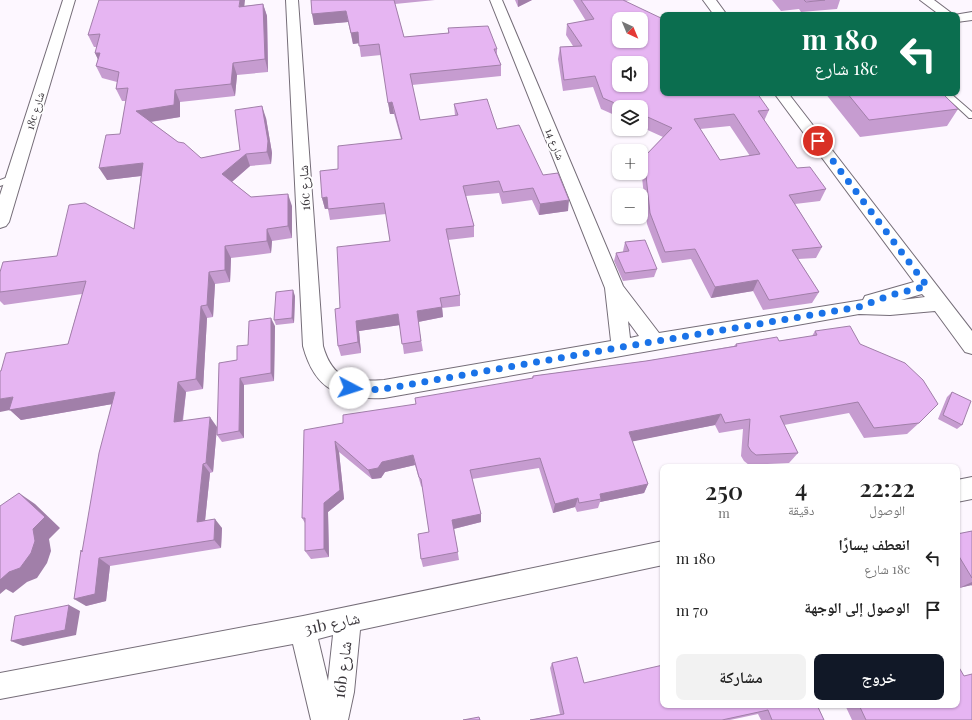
<!DOCTYPE html>
<html lang="ar">
<meta charset="utf-8">
<style>
:root{--surface:#fff;--page:#f2f2f2;--text:#222;--muted:#767676;--accent:#111827}
body{margin:0;font-family:"Playfair Display","Noto Naskh Arabic",serif;background:var(--page);color:var(--text);direction:rtl;height:100vh;display:flex;flex-direction:column;font-size:15px;white-space:nowrap}
*{box-sizing:border-box;margin:0}
p{font-size:13px;color:var(--muted)}
.icon{flex:none;width:22px;height:22px;fill:none;stroke:currentColor;stroke-width:2;stroke-linecap:round;stroke-linejoin:round}
.map{position:relative;flex:1;overflow:hidden;direction:ltr}
.sheet{position:absolute;left:660px;top:464px;width:300px;height:244px;display:flex;flex-direction:column;background:var(--surface);border-radius:8px;box-shadow:0 1px 3px #0004;direction:rtl}
.sheet>*{flex:none}
.banner{position:absolute;left:660px;top:12px;width:300px;height:84px;border-radius:8px;box-shadow:0 1px 3px #0004;direction:rtl;background:#0b6e4f;color:#fff;overflow:hidden}
.needle{width:26px;rotate:136deg}
.fabs{position:absolute;left:612px;top:12px;display:grid;gap:8px}
.fabs a{display:grid;place-items:center;width:36px;height:36px;border-radius:8px;background:var(--surface);box-shadow:0 1px 3px #0004;font-size:20px}
.pin{position:absolute;display:grid;place-items:center;width:34px;height:34px;color:#fff;margin:-17px;border:2px solid #fff;border-radius:50%;box-shadow:0 1px 4px #0007}
.me{position:absolute;width:44px;margin:-22px;rotate:95deg;stroke-linejoin:round;filter:drop-shadow(0 0 3px #0008)}
.turn{display:flex;align-items:center;gap:14px;height:84px;padding:0 16px;font-size:18px}
.turn .icon{width:52px;height:52px;stroke-width:2.5}
.turn b{display:block;font-size:28px;line-height:34px}
.eta{display:flex;justify-content:space-evenly;align-items:center;height:68px;text-align:center}
.eta b{font-size:24px;font-weight:600;line-height:28px}
.button{display:flex;gap:8px;margin-top:auto;padding:8px 16px}
.button a{flex:1;height:46px;border-radius:8px;background:var(--accent);color:#fff;font-size:16px;font-weight:600;line-height:46px;text-align:center}
.button a+a{background:var(--page);color:var(--text)}
ul{padding:0;list-style:none}
li{display:flex;align-items:center;gap:12px;height:52px;padding:0 16px}
li div{flex:1}
li b{display:block;font-size:15px}
li em{font-style:normal}
.map>svg:first-child{display:block}
.lines{fill:none;stroke-linecap:round;stroke-linejoin:round}
.lane-casing{stroke:#756d78;stroke-width:2}
.street-casing{stroke:#756d78;stroke-width:2}
.lane{fill:#fff;fill-rule:evenodd}
.street{fill:#fff;fill-rule:evenodd}
.wall{fill:#c69cd0;fill-rule:evenodd}
.shaded-wall{fill:#a17fa9}
.building{fill:#e6b5f2;stroke:#a17fa9;fill-rule:evenodd}
.route{stroke:#1a73e8;stroke-width:7;stroke-dasharray:0 12.6}
.labels{text-anchor:middle;stroke-width:3.5;stroke-linejoin:round;paint-order:stroke}
.far-street-label{font-size:11px;fill:#3c383d;stroke:#fff}
.street-label{font-size:13px;fill:#3c383d;stroke:#fff}
.near-street-label{font-size:16px;fill:#3c383d;stroke:#fff}
</style>
<div class="map">
<svg width="972" height="720" viewBox="0 0 972 720">
<rect width="100%" height="100%" fill="#fdf7ff"/>
<g class="lines">
<!-- lane casing -->
<g class="lane-casing">
<path id="lane" d="M942,93H950L972,112V118H969Z
M14,175L17,176V180L0,186V180Z"/>
</g>
<!-- street casing -->
<g class="street-casing">
<path id="street" d="M63,0H75L9,222L6,226L0,228V195Z
M286,0H298L323,346C333,381 352,382 384,380L611,341L605,288L490,0H502L623,286L659,333L863,300L865,296L914,282L774,93H788L972,331V354L965,352L935,311L890,315L859,314L384,398C340,400 315,391 303,346ZM922,294L925,297L901,300ZM628,321L639,336L630,338Z
M703,0H716L727,15H714Z
M920,0H934L954,15L972,12V20L957,22V15H940Z
M972,477V499L957,502V480Z
M663,541V565L360,630L354,692L348,720H311L293,644L0,699V673L303,616ZM333,635L328,681L318,639Z"/>
</g>
<!-- lane -->
<use href="#lane" class="lane"/>
<!-- street -->
<use href="#street" class="street"/>
</g>
<!-- wall -->
<path class="wall" d="M311,0H435L395,4L404,37L448,33V28L497,49V54L501,65V76L412,85L420,120L455,116L454,104L497,129L543,175L568,211L539,215L532,200L502,204L499,193L466,196L474,226V237L448,240L460,295V306L442,308L443,317L418,322L423,351L404,354L400,325L359,331L361,353L341,356L338,346L340,308L390,241L386,214L330,220L328,209H325L322,198L338,169L401,139L394,114H390L381,55L361,57L359,43L353,44L348,22L314,25Z
M515,0H532L518,7Z
M573,0H631L624,1L663,93L769,110L764,121L797,168L826,189L820,201L795,204L822,247L816,258L798,259L819,292L812,303L763,310L753,291L711,298L691,259L662,263L647,224L641,168L644,157L663,137L641,127V107H619V117L601,109L593,87L563,91L558,59L560,47L573,46L566,35L567,24L586,21ZM730,126L750,156L720,160L700,129Z
M772,0H840L837,9L801,12L799,9L781,11Z
M263,4L267,16L268,72L237,75L235,96L180,102V117L151,122L178,142L201,158L240,150L266,118L272,153L271,164L250,166L232,182L251,197L292,206V238L272,241L271,253L231,258L230,282L215,284L213,317L207,318L203,389L186,392L183,421L217,427L213,472L210,473L205,521L222,528L221,548L110,566L106,601L86,606L81,550L83,551L112,404L21,420L10,410L68,344L82,294L4,305L0,301V272L57,256L134,229L141,176L107,180L120,134L126,101H122L116,89L117,82L102,78L96,66L98,59L95,53L97,47H94L88,35L244,6Z
M825,93H942L958,109L947,126L860,137Z
M625,242L657,269L654,277L623,281L614,261L616,253L623,252V251Z
M295,296L294,323L276,325L274,320Z
M275,326L274,381L244,385V438L222,442L217,435L237,360L248,345Z
M815,331L860,344L919,423L907,434L864,438L849,413L784,425L798,453L789,463L749,465L744,461L741,456L743,429L719,433L715,425L632,441L648,484L644,493L600,502L598,508L577,512L575,507L553,513L539,468L472,479L481,514V522L454,529L459,560L423,567L421,559L429,532L423,488L421,486L415,465L385,472L381,478L372,479L339,452L344,499L328,512L329,557L311,559L305,551V523L302,518L343,423L416,404L532,378L533,376L646,361L734,346L736,344L779,341L812,336Z
M952,392L962,425L957,429L938,419L947,397Z
M972,531V586L971,585L959,588L957,584V534Z
M552,663L584,683L817,705L824,720H761L758,714L730,720H530L560,714L550,668Z
M964,676L972,720H852L845,705H957Z"/>
<!-- shaded-wall -->
<path class="shaded-wall" d="M240,0H245L243,19L239,7Z
M518,0H532L518,7Z
M263,4L267,16L268,72L265,59Z
M346,11L348,22L314,25L312,14Z
M358,32L360,43L353,44L351,33Z
M95,53H100L101,66Z
M233,63L237,75L235,96L231,84Z
M175,90L180,102V117L142,123L136,111Z
M392,102L394,114H390L388,103Z
M262,106L266,118L272,153L271,164L267,152Z
M246,154L250,166L227,186L222,174Z
M143,163L149,175L107,180L99,168Z
M288,194L292,206V238L288,226Z
M327,197L330,208L325,209L322,198Z
M569,200L568,211L539,215L540,204Z
M267,229L272,241L271,253L267,241Z
M225,246L231,258L230,282L225,270Z
M209,272L215,284L213,317L207,305Z
M758,280L753,291L711,298L715,287Z
M293,290L295,296L294,323L292,318Z
M201,306L207,318L203,389L196,379Z
M442,307L443,317L418,322L417,311Z
M398,314L400,325L359,331L361,353L358,342L356,321Z
M271,318L275,326L274,381L271,373Z
M240,378L244,385V438L239,431Z
M178,382L186,392L181,432L174,422Z
M115,392L124,402L21,420L10,410L0,412V399L13,397Z
M721,414L715,425L625,443L629,432Z
M210,417L217,427L213,472L206,463Z
M335,441L339,452L344,499L328,512L329,557L324,549V503Z
M413,455L415,465L385,472L381,478L372,479L368,470L382,462Z
M203,464L210,473L204,530L197,522Z
M648,484L644,493L600,502L601,499L600,494Z
M19,493L35,504L60,528L49,539L51,551L47,563L37,578L27,582L13,593L6,589L0,594V580Z
M578,498L575,507L553,513L555,504Z
M481,514V522L453,529L452,520Z
M215,519L222,528L221,548L214,540Z
M99,558L110,566L106,601L86,606L74,599Z
M972,582V585L959,588Z
M69,605L80,611L76,635L23,646L11,641Z"/>
<!-- building -->
<path class="building" d="M99,0H240L239,7L263,4L265,59L233,63L231,84L175,90L174,105L136,111L178,142L184,143L201,158L240,150L235,110L262,106L268,141L267,152L246,154L222,174L251,197L288,194V226L267,229V241L225,246V270L209,272L207,305L201,306L196,379L178,382L174,422L210,417L206,463L203,464L197,522L215,519L214,540L99,558L95,594L74,599L81,550L82,552L99,453L115,392L9,410L13,397L0,399V371H1L6,353L68,344L86,281L0,292V272L3,262L57,256L69,205L85,203L134,229L143,163L99,168L106,135L120,134L128,88L116,89L119,72L96,66L100,53H95L100,34L88,35Z
M311,0H394L404,37L449,33L448,28L488,26L497,49H494L501,65L410,74L420,120L458,115L454,104L487,99L497,129L519,125L543,175L558,173L569,200L540,204L533,188L503,192L499,181L463,186L474,226L446,229L460,295L440,298L442,307L417,311L421,341L402,344L398,314L356,321L358,342L338,346L335,309L340,308L337,247L390,241L384,203L328,209L327,197L322,198L320,171L338,169V146L402,139L392,102L388,103L379,44L359,46L358,32L351,33L346,11L312,14Z
M581,0H623L663,19V93H739L743,95L757,93L769,110L758,111L797,168L810,167L826,189L789,195L822,247L792,250L819,292L769,300L758,280L715,287L695,249L665,252L650,213L644,157L672,128L641,114V107H624L603,98L595,76L564,80L560,47L582,46L567,24L594,19ZM619,19H641V41H619ZM619,63H641V85H619ZM734,114L760,154L720,160L694,119Z
M804,0H825L806,2Z
M847,93H942L958,109L869,120Z
M645,240L657,269L625,273L616,253L629,251L625,242Z
M293,290L292,318L274,320L276,292Z
M271,318V373L240,378L239,431L217,435L219,363L237,360V346L248,345L249,321Z
M850,326L860,344L905,363L923,380L938,404L919,423L874,428L858,402L780,416L798,453L756,455L751,451L748,446L750,419L725,423L721,414L629,432L648,484L600,494L601,499L579,503L578,498L555,504L540,458L470,470L481,514L452,520L458,552L421,559L418,534L429,532L421,479L419,477L413,455L382,462L378,468L368,470L335,441L340,490L324,503V549L305,551V518H302L304,430L343,423V415L416,404L415,398L533,378V376L646,361L737,346L736,344L777,337L779,341L817,335L815,331Z
M952,392L971,401L962,425L943,415Z
M19,493L45,517L33,529L35,541L31,553L20,568L9,572L0,580V506Z
M972,531V578L957,553V534Z
M69,605L65,630L11,641L15,616Z
M577,657L584,683L663,665V705H817L824,720H772L768,710L722,720H530L564,714L552,663Z
M957,664L964,676L972,674V720H866L859,705H957Z
M479,717L480,720H463Z"/>
<g class="lines">
<!-- route -->
<path class="route" d="M350,388L366,390L384,389L622,347L859,307L891,295L927,286L818,141"/>
</g>
<g class="labels">
<!-- far-street labels -->
<g class="far-street-label">
<text transform="translate(35 111) rotate(-73)" y="4">18c شارع</text>
<text transform="translate(555 144) rotate(68)" y="4">شارع 14</text>
</g>
<!-- street labels -->
<g class="street-label">
<text transform="translate(304 188) rotate(-93)" y="5">16c شارع</text>
</g>
<!-- near-street labels -->
<g class="near-street-label">
<text transform="translate(332 623) rotate(-12)" y="6">31b شارع</text>
<text transform="translate(342 670) rotate(-83)" y="6">16b شارع</text>
</g>
</g>
</svg>
<div class="fabs">
<a><svg class="needle" viewBox="-14 -14 28 28"><path d="M0-13l5 13h-10z" fill="#e53935"/><path d="M0 13l5-13h-10z" fill="#767676"/></svg></a>
<a><svg class="icon" aria-label="sound" viewBox="0 0 24 24"><path d="M4 9h4l5-4v14l-5-4H4zM17 9q2 3 0 6"/></svg></a>
<a><svg class="icon" aria-label="layers" viewBox="0 0 24 24"><path d="M12 4l9 5-9 5-9-5zM3 14l9 5 9-5"/></svg></a>
<a>+</a>
<a>−</a>
</div>
<div class="pin" style="left:818px;top:141px;background:#d93025"><svg class="icon" aria-label="arrive" viewBox="0 0 24 24"><path d="M6 21V4h12l-3 4 3 4H6"/></svg></div>
<svg class="me" style="left:350px;top:388px" viewBox="-20 -20 40 40"><circle r="19" fill="#fff"/><path d="M0-13L10 11 0 6-10 11z" fill="#1a73e8"/></svg>
<div class="banner">
<div class="turn"><svg class="icon" aria-label="left" viewBox="0 0 24 24"><path d="M17 20v-9H6M10 6l-5 5 5 5"/></svg><div><b>180 m</b>18c شارع</div></div>
</div>
<section class="sheet">
<div class="eta">
<div><b>22:22</b><p>الوصول</p></div>
<div><b>4</b><p>دقيقة</p></div>
<div><b>250</b><p>m</p></div>
</div>
<ul>
<li><svg class="icon" aria-label="left" viewBox="0 0 24 24"><path d="M17 20v-9H6M10 6l-5 5 5 5"/></svg><div><b>انعطف يسارًا</b><p>18c شارع</p></div><em>180 m</em></li>
<li><svg class="icon" aria-label="arrive" viewBox="0 0 24 24"><path d="M6 21V4h12l-3 4 3 4H6"/></svg><div><b>الوصول إلى الوجهة</b></div><em>70 m</em></li>
</ul>
<div class="button"><a>خروج</a><a>مشاركة</a></div>
</section>
</div>
